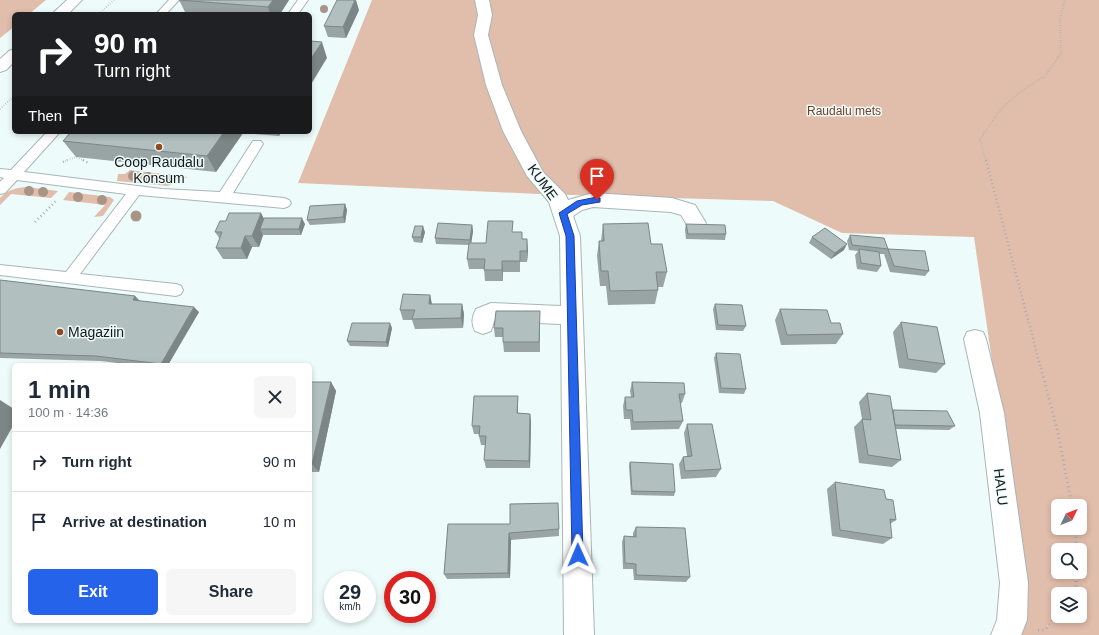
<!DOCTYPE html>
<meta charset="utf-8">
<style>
:root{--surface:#fff;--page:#f6f6f7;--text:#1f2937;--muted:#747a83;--line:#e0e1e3;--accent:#2563eb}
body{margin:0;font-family:Arial,sans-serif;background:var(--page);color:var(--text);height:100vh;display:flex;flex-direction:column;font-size:15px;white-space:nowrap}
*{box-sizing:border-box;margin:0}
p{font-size:13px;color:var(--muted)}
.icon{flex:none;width:22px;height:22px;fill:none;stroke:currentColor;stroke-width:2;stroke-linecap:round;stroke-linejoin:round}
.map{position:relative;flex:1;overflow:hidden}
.side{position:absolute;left:12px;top:363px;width:300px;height:260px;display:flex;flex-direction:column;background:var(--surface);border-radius:6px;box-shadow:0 2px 6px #0003}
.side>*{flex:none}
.banner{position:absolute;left:12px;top:12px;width:300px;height:122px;border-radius:6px;box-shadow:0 2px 6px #0003;background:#202124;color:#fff;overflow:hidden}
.needle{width:26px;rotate:47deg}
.tools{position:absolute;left:1051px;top:499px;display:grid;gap:8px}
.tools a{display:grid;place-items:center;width:36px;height:36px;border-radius:6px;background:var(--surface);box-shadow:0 2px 6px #0003;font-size:20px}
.speed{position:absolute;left:324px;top:571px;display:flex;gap:8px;font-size:20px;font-weight:700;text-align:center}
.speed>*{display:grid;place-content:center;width:52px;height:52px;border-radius:50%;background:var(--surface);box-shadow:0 2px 6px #0003;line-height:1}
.speed small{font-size:10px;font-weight:400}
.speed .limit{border:6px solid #d22;background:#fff;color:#111}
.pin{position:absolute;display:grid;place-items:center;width:34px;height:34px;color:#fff;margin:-41px -17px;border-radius:50% 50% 50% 0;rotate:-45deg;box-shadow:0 0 4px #0007}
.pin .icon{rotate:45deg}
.me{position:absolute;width:44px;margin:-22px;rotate:359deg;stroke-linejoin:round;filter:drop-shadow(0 0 3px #0008)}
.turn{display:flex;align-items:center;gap:14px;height:84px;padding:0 16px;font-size:18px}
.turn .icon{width:52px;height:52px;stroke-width:2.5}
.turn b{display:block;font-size:28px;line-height:34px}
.then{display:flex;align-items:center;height:38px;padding:0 16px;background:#0003;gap:8px;font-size:15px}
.round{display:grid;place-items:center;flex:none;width:42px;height:42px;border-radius:6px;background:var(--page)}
.overview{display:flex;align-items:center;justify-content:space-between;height:68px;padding:0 16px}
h1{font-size:24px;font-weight:700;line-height:30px}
.button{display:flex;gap:8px;margin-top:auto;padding:8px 16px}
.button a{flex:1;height:46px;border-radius:6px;background:var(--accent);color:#fff;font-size:16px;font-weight:700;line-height:46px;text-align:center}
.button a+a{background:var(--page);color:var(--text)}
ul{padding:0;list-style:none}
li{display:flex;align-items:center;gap:12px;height:60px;padding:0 16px;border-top:1px solid var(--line)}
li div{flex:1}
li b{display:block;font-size:15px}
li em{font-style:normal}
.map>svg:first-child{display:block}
.green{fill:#e1bdab;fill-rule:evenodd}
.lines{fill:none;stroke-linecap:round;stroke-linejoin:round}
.service-casing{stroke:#a9b6b6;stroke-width:2}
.minor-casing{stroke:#a9b6b6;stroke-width:2}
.secondary-casing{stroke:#a9b6b6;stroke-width:2}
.path-far2{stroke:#a4aeae;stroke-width:2;stroke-dasharray:0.5 2;stroke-linecap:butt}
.path-far1{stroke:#a4aeae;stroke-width:2.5;stroke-dasharray:1 3;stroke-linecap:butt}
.path{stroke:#a4aeae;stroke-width:3;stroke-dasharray:1 3.5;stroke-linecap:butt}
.service{fill:#fff;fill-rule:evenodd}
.minor{fill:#fff;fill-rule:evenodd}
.secondary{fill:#fff;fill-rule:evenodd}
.tree{fill:#aa9485}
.wall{fill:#99a4a4}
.shaded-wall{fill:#7d8686}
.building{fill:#b2bfbf;stroke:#7d8686}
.route{fill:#2563eb;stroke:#184099}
.poi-dot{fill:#904a23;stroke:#eefbfb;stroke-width:1.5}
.labels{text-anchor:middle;stroke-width:3;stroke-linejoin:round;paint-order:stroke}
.far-park-label{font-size:12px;fill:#733f24;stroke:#eefbfb}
.poi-label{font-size:14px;fill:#131818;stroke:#eefbfb}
.street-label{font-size:14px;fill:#131818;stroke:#eefbfb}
</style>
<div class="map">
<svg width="1099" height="635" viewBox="0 0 1099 635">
<rect width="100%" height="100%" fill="#eefbfb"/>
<!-- green -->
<path class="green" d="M0,0H46L29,14H14V27L0,38Z
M372,0H1099V635H1021L998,402L974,237L842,233L773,201L539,194L298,183ZM1058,506H1080V528H1058ZM1058,550H1080V572H1058ZM1058,594H1080V616H1058Z
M130,170L188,177L168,186L117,181L118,174H125Z
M26,187L58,191L51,198L11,194L0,205V198C8,190 15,188 26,187Z
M69,192L110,197L114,200L103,216L94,217L105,205L63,200Z"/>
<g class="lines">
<!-- service casing -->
<g class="service-casing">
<path id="service" d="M169,0H179L166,14H156Z
M298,0H308L298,14H288Z
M47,132H60L24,172L162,189L220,192L253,141H261L263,144L233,193L284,198L289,200L291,203L289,206L284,208L139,195L80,274L176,284L181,286L183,290L181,294L176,296L0,275V265L66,272L126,194L17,180L5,193L0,194V182L4,178L0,177V169L11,170Z"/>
</g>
<!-- minor casing -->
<g class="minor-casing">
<path id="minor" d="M475,0H489L492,15L488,35L502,85L521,131L543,172L565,194L568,200L593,193L672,198L695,205L706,223L703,228L696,230L689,228L681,215L671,212L593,207L582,210L573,216L580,236L594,635H564L561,324L494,321L491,331L483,334L475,331C471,323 472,317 476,309L491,303L561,306L560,236L549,202L527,176L503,131L486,85L474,35L478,15Z
M975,330L983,332L986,339L1004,413L1028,583L1027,620L1021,635H991L997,620L1000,583L980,413L964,339L967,332Z"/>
</g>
<!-- secondary casing -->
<g class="secondary-casing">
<path id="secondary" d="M67,0H82L68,14H52Z
M14,49V62L6,70L0,72V59L9,51Z"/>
</g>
<!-- path-far2 -->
<path class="path-far2" d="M99,14L114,0
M0,109L14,96
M65,161L76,157L85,161
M986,161L980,139L1001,109L1020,92L1045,76L1061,53L1060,19L1065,0"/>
<!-- path-far1 -->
<path class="path-far1" d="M83,160L90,164
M986,160L1041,369
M63,162L67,160
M35,222L57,200"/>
<!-- path -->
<path class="path" d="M1041,368L1058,433L1072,506
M1076,528V550
M1071,594L1076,587V572
M1038,630H1045L1058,612"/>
<!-- service -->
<use href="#service" class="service"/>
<!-- minor -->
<use href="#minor" class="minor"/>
<!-- secondary -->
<use href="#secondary" class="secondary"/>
</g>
<!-- trees -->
<g class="tree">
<circle cx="324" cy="9" r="4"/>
<circle cx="133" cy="176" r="5"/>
<circle cx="148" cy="177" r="5"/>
<circle cx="168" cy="179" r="5"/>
<circle cx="29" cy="191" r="5"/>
<circle cx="43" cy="192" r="5"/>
<circle cx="78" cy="197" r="5"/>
<circle cx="102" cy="200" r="5"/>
<circle cx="136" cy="216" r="5.5"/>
</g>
<!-- wall -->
<path class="wall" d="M179,0H289L280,14H186Z
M359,10L346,38L328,37L324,26Z
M71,132H281L279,136L243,133L216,172L76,157L63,141Z
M345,204L347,210L345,223L310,225L307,220Z
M264,218L305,224L301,235H263L259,247H252L247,259H223L216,248L220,239L215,232Z
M603,224L651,244L667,272L663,287H658V290L655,304L608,305L606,286H600L597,256L599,241H601Z
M686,224L726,234L725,240L686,239L685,230Z
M472,225L473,231L471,243H486L514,232H522V239L528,250L527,262H520V272H503V281H485L484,269H469L467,259L469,245L436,244L435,238Z
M425,232L422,243L414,242L412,237Z
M850,235L888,249L929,271L925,276L890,272L884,254H879L881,266L877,272L857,269L855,255L858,251L849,250L847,241Z
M812,237L844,250L831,259L809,243Z
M0,280L135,296L139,301L199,312L168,365H133L101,361L0,358Z
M430,295L432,304H462L464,314L463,328L415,329L412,320H403L400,310Z
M715,304L746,326L743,331L716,330L713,309Z
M780,309L831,323L843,334L836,344L781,345L775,320Z
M540,321V352H504L503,342V337H495L494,328Z
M901,322L945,364L936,373L899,368L893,332Z
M392,328L388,347L350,346L347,341Z
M716,353L746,389L744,394L719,393L714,358Z
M310,382H331L336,391L319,472H310Z
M632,382L685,394L682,403H680L683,421L679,429L631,430L630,419H624L623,406L625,397H631L630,391Z
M867,393L893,410L955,426L949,430L896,429L901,460L892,467L859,463L854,427L862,419L859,402Z
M518,405V413L530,414L531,422L530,468H486L484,460L485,445H481L479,436V434H474L472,426Z
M687,424L721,469L716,477L681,479L679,464L683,457L687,456L684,433Z
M630,462L675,492L674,496L631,495L629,466Z
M835,482L886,499L896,520L890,524L892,538L883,544L832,536L827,489Z
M448,524L559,529V536L511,540L510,578L447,579L444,574Z
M636,527L690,577L686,582L634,580L633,569H623L622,542L624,536L633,537V533Z"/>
<!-- shaded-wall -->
<path class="shaded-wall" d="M273,0H289L280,14H270L268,7Z
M355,0H356L359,10L346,38L343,27Z
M322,42L327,58L310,86V60Z
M224,132H242L243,133L216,172L207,156Z
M277,132H281L279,136Z
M345,204L347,210L345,223L343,217Z
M261,213L267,224L260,229L263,235L259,247L252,236Z
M302,218L305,224L301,235L299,229Z
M472,225L473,231L471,245L470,240Z
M423,226L425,232L422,243L421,237Z
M245,236L252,247L247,259L241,248Z
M527,239L528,250L527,262Z
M847,244L844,250L831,259L835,253Z
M502,261L503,272V281L502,270Z
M430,295L432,305L429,304Z
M135,296L140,301L133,300Z
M462,304L464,314L463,328L461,318Z
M194,307L199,312L168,365H162L161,364Z
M390,323L392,328L388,347L386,342Z
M331,382L336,391L319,472L312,464Z
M518,396V421L517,413Z
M0,400L14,409V424L0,449Z
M530,414L531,422L530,468L529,461Z
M509,533L511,540L510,578L508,573Z"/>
<!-- building -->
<path class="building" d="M179,0H273L268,7Z
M337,0H355L343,27L324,26Z
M310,41L322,42L310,60Z
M71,132H224L207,156L63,141Z
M345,204L343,217L307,220L310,206Z
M229,213H261L252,236H245L241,248H216L222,232H215L220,221H226Z
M264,218H302L299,229H260Z
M488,221H513L512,232H522V239H527V251H520V261H502V270H484L485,259H467L469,243H486Z
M438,223L472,225L470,240L435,238Z
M648,223L651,244H662L667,272H656L658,290L610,291L608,271H601L599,241H604L603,224Z
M686,224L725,225L726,234H688Z
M415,226H423L421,237H412Z
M825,228L847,244L835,253L812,237Z
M850,235L884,238L888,249L852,245Z
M859,249L879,252L881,266L861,263Z
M888,249L925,251L929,271L894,266Z
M0,280L135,296L133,300L194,307L161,364L96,356L0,353Z
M403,294L430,295L429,304H462L461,318L412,319L415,310H400Z
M715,304L742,305L746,326L718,325Z
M780,309L827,310L831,323H840L843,334L787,335Z
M496,311H540L539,342H503V328H494Z
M901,322L937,327L945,364L908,359Z
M352,323H390L386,342L347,341Z
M716,353L740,354L746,389L721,388Z
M310,382H331L312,464H310Z
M632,382L684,383L685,394H679L683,421L633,422L632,410H626L625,397H634Z
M867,393L890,396L901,460L868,455L862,419L871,420Z
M474,396H518L517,413L530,414L529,461L484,460L486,436H479L480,426H472Z
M893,410L947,411L955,426L895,425Z
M687,424H712L721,469L685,471L683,457L692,456Z
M630,462L673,464L675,492L632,491Z
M835,482L884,490L886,499L893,500L896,520L890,519L892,538L840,530Z
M558,503L559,529L509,533L508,573L444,574L448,524H510V504Z
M636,527L685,528L690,577L636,575V564L625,563L624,536L636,537Z"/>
<!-- route -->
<path class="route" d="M597,197L600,198V202L582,205L567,214L574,236L583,555L582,559L578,561L573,559L572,555L566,236L559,213L577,201Z"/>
<!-- markers -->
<g class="poi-dot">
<circle cx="159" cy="147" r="4"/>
<circle cx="60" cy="332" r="4"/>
</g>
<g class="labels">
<!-- far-park labels -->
<g class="far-park-label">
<text x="844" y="115">Raudalu mets</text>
</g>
<!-- poi labels -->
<g class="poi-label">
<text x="159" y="167">Coop Raudalu<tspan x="159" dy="16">Konsum</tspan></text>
<text x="68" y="337" text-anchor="start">Magaziin</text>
</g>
<!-- street labels -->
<g class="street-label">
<text transform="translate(543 182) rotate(54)" y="5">KUME</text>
<text transform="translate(1001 487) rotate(83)" y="5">HALU</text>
</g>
</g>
</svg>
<div class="tools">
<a><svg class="needle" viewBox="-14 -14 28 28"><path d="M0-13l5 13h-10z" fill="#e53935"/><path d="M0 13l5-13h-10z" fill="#747a83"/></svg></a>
<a><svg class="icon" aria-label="search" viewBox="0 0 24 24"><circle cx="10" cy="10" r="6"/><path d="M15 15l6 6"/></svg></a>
<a><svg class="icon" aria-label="layers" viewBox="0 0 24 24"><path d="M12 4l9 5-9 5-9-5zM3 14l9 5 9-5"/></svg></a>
</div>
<div class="speed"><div>29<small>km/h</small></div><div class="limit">30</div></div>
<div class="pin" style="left:597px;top:200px;background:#d93025"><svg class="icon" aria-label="arrive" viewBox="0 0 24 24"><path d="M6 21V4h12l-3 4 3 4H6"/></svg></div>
<svg class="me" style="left:578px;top:555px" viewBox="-20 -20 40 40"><path d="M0-17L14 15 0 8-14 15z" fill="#2563eb" stroke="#fff" stroke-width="4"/></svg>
<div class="banner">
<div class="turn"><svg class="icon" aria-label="right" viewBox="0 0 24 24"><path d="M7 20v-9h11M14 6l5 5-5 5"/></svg><div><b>90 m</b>Turn right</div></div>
<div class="then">Then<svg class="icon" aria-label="arrive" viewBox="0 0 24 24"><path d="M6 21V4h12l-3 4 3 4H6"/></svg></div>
</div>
<section class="side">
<div class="overview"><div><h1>1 min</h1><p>100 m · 14:36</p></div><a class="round"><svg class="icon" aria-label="close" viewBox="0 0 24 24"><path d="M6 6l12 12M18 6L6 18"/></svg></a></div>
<ul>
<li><svg class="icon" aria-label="right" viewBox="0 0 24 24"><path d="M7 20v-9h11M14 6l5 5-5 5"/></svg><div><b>Turn right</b></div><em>90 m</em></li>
<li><svg class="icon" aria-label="arrive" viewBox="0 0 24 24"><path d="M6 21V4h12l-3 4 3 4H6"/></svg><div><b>Arrive at destination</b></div><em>10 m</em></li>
</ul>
<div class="button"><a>Exit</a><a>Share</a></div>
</section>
</div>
